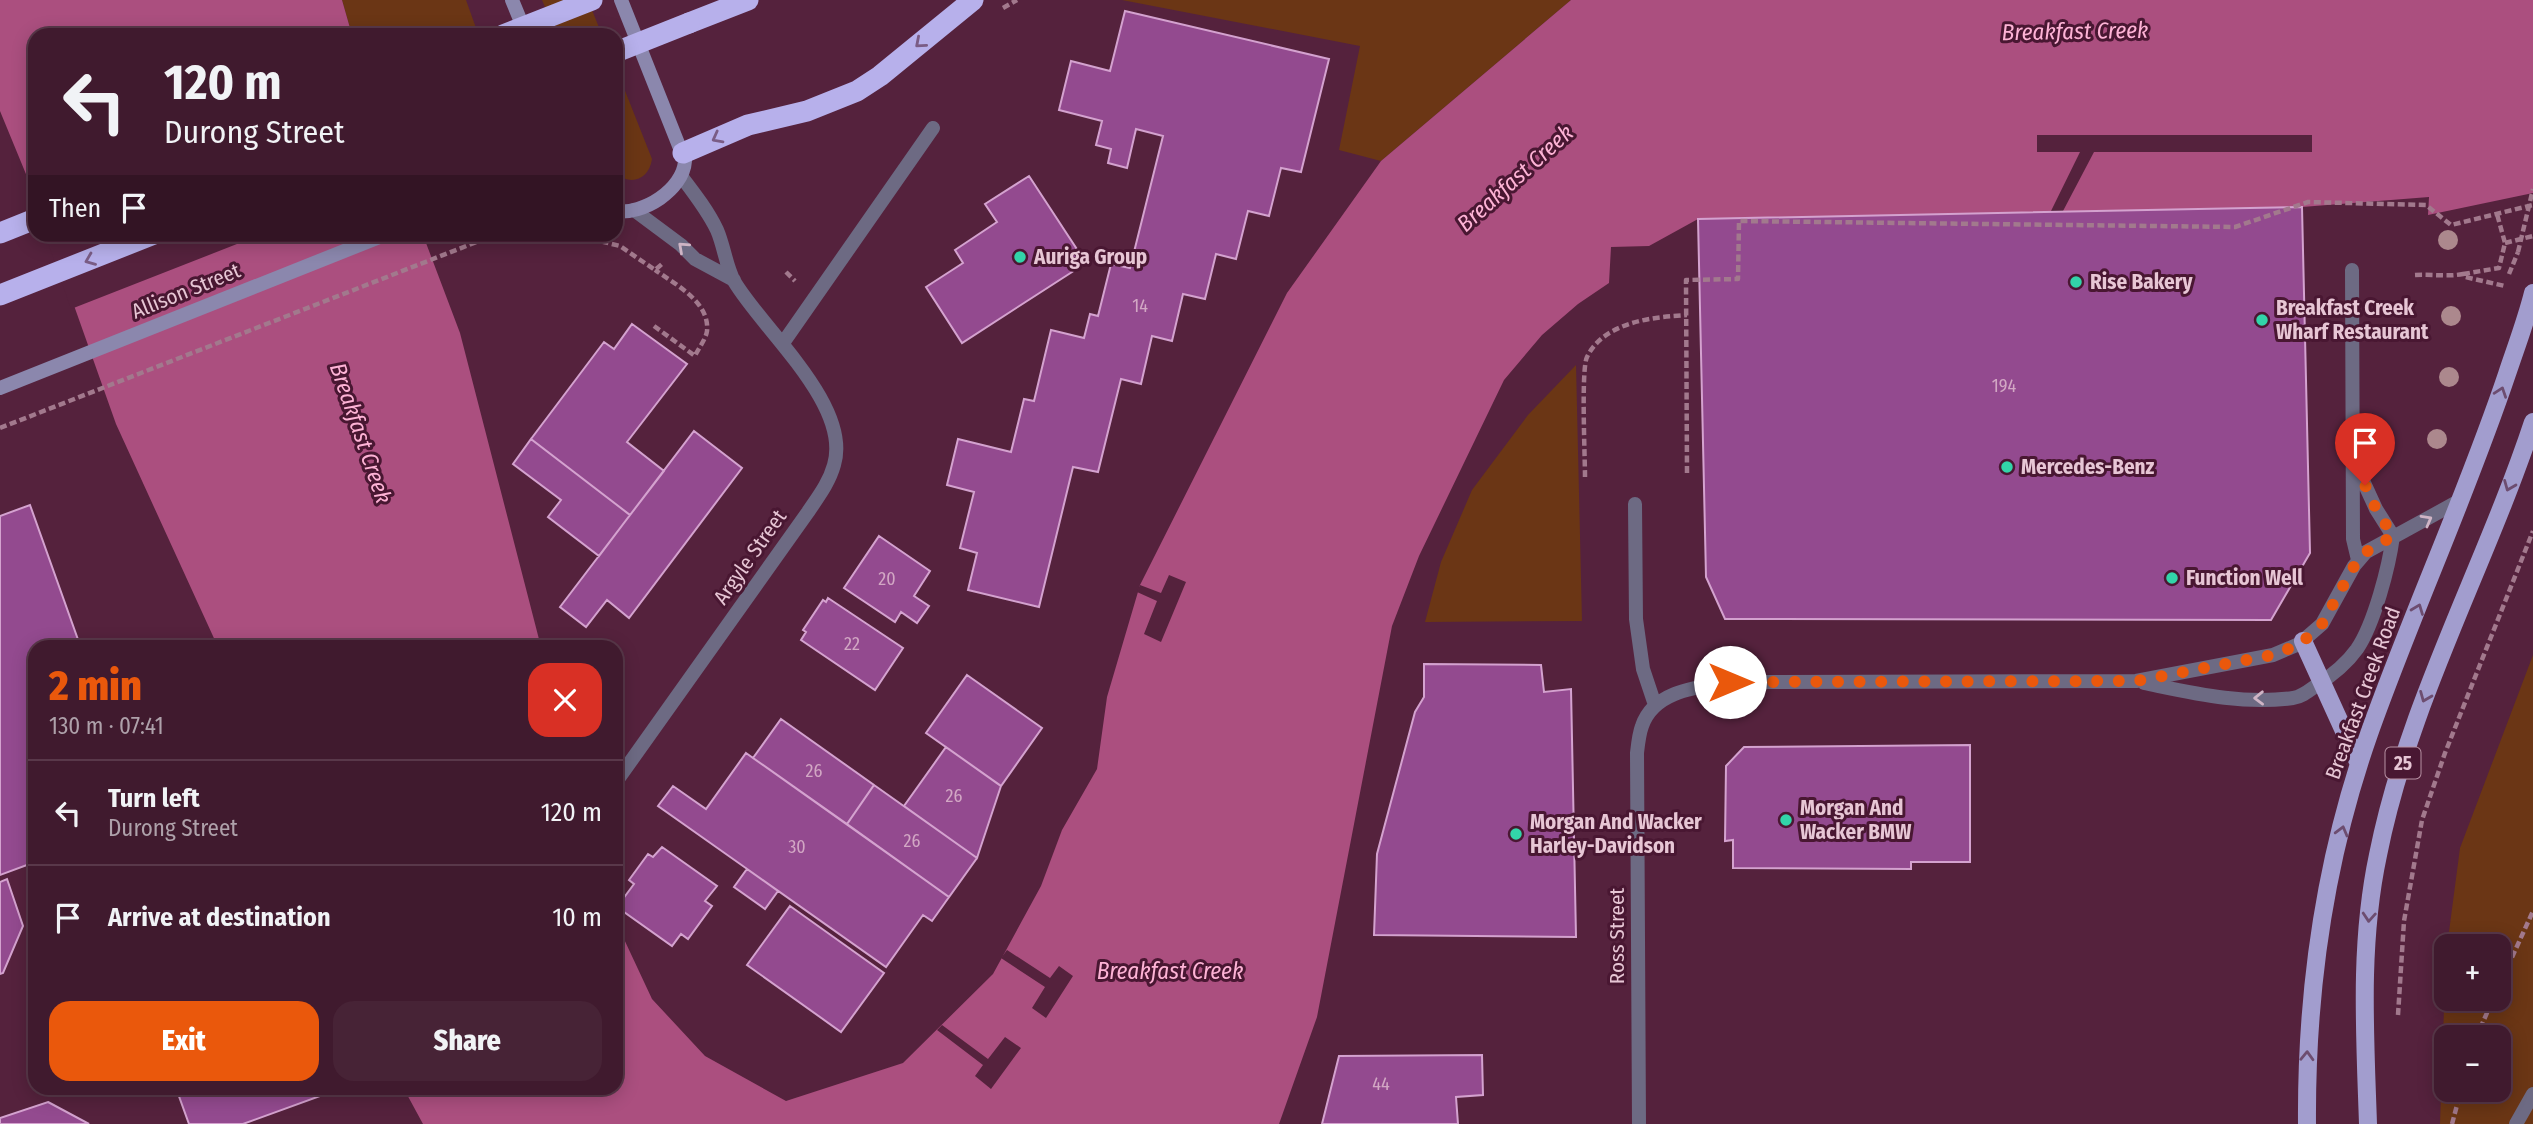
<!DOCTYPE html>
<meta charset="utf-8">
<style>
:root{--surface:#401a2e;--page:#472336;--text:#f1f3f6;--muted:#aea1aa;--line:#59384a;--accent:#ea580c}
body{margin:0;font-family:"Fira Sans Condensed",sans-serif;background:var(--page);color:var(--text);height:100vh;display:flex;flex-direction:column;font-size:26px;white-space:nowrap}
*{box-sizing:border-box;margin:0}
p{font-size:23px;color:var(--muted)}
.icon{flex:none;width:38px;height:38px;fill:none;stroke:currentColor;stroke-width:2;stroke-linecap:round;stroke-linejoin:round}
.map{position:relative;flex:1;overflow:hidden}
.panel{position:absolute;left:28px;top:640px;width:595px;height:455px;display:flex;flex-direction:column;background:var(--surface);border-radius:21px;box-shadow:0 4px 18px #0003,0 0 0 2px var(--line)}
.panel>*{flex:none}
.hud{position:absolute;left:28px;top:28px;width:595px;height:214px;border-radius:21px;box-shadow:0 4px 18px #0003,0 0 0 2px var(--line);background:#401a2e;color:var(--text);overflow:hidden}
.controls{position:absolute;left:2434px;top:934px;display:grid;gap:14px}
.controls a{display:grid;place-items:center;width:77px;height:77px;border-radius:14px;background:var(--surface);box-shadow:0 4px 18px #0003,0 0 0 2px var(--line);font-size:35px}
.pin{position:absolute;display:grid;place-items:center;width:60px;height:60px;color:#fff;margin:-72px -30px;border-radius:50% 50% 50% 0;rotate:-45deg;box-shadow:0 0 7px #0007}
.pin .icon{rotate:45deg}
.me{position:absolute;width:77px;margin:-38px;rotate:90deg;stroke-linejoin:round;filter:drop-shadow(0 0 5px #0008)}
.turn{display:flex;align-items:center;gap:24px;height:147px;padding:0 21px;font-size:32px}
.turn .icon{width:91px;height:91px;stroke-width:2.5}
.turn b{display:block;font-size:49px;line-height:60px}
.then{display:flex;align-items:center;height:66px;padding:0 21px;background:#0003;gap:14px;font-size:26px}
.round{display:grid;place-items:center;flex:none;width:74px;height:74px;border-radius:21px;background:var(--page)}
.summary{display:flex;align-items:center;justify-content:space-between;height:119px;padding:0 21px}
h1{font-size:42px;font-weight:800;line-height:52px;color:var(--accent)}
.action{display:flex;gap:14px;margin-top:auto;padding:14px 21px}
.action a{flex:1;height:80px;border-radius:21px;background:var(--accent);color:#fff;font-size:28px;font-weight:800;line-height:80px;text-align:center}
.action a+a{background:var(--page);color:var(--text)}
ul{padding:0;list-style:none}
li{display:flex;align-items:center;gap:21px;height:105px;padding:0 21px;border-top:2px solid var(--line)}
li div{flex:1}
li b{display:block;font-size:26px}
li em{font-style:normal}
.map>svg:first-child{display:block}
.green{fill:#6b3615;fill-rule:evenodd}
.water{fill:#ab4f7f}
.pier{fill:#55223d}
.building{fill:#934a8f;stroke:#d4a2cf;stroke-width:2}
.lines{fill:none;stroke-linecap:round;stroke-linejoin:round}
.path{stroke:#a2798d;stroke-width:4.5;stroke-dasharray:7 3.5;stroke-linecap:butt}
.lane{stroke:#6d6a83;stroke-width:14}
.street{stroke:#6d6a83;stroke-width:14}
.secondary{stroke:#8b87ad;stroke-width:14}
.primary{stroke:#a29dce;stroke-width:18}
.highway{stroke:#b7b0eb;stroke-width:21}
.path-bridge{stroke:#a2798d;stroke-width:4.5;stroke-dasharray:7 3.5;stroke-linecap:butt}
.highway-bridge{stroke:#b7b0eb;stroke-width:21}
.tree{fill:#ac888d}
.oneway{stroke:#7a5c85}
.oneway2{stroke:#cfb4c5}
.oneway3{stroke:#6d4d70}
.route{stroke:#ea580c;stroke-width:12;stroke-dasharray:0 21.6}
.poi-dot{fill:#32d4a9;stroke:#491732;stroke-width:2.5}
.labels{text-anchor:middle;stroke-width:6;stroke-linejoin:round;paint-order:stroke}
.number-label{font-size:18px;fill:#d2a7c4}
.shield{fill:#491732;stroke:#b892a4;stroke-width:2}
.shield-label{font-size:19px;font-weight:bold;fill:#e7c6d5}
.poi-label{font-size:21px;font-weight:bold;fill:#e7c6d5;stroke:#491732;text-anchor:start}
.street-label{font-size:21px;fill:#e7c6d5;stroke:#491732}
.water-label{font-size:23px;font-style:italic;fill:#feb3d6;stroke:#491732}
</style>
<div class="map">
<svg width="2533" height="1124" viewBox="0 0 2533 1124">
<rect width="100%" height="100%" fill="#55223d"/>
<!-- green -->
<path class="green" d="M342,0H466L476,28L456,35H352Z
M542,0H588L602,35H557Z
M1122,0H1571L1381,161L1339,150L1360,46Z
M616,68L652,159C649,179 632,186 616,174Z
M1576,365L1582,621L1425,622L1441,562L1472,490L1528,415Z
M2533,655V1124H2440L2446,951V999H2499V947H2447L2460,848ZM2446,1038H2499V1090H2446Z"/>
<!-- water -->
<path class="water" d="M0,0H342L352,35H35V196L0,111Z
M1571,0H2533V193L2428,215L2429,197L2302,207L1698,219L1649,246L1611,247L1609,283L1578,304L1542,335L1504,380L1419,556L1392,626L1317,1017L1279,1124H423L404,1089L616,1088V922L652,999L705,1056L786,1101L903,1063L993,974L1041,886L1062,830L1097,769L1107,697L1140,585L1287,293L1381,161Z
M49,235H423L460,333L541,647H218L116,424Z"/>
<!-- pier -->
<path class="pier" d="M2037,135H2312V152H2094L2063,211H2051L2080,152H2037Z
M45,234L260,235L71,309Z
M1169,575L1186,582L1161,642L1144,634L1157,601L1137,592L1140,585L1161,593Z
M1007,950L1050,978L1059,966L1073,976L1046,1018L1032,1008L1045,987L1001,958Z
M942,1025L988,1059L1005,1037L1021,1048L991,1089L975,1076L983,1065L937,1030Z"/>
<!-- building -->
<path class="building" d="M1125,11L1329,59L1301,172L1281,168L1269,216L1248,211L1236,259L1216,254L1205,299L1183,294L1172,341L1152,336L1141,384L1121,379L1098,472L1073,467L1039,607L968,590L977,553L960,548L974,492L947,485L958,439L1011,452L1024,399L1034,401L1051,330L1084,338L1090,314L1098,316L1111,264L1130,268L1163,136L1136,129L1127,168L1108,163L1111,149L1096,145L1102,121L1059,110L1071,61L1110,71Z
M1029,176L1086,263L962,343L926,287L963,263L955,250L997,222L985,204Z
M2302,207L2310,553L2271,620L1725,619L1706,577L1698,219Z
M632,324L687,364L627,442L664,471L630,515L531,439L604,342L614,349Z
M694,431L742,468L629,618L607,600L586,627L560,607Z
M531,439L630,515L599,556L548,517L561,500L513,464Z
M30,505L81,648H35V862L0,875V516Z
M879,536L930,571L914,596L929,606L917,623L901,612L895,622L844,588Z
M828,598L903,648L875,690L801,640L806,632L803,630L823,600L826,602Z
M1424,664L1541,665L1544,692L1571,689L1576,937L1374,935L1377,854L1415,712L1424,697Z
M967,675L1042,728L1001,786L926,733Z
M781,719L874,785L847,824L753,758Z
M1970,745V862H1911V869L1733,868V840L1725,841L1726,766L1744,747Z
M946,747L1001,786L977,858L904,806Z
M746,753L949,897L932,921L923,915L886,967L658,806L673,786L706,809Z
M874,785L977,858L949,897L847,824Z
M662,847L717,886L705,901L712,906L688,939L681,934L672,946L617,907L634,884L629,880L648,854L653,857Z
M747,869L778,891L765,909L734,887Z
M7,879L23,926L3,973L0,974V882Z
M790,906L884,973L841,1032L747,965Z
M1482,1055L1483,1095L1456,1097L1458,1124H1322L1339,1056Z
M176,1088H320L323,1095L243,1124H189Z
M48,1102L89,1124H0V1118Z"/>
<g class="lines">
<!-- path -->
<path class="path" d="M1003,8L1017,0
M571,234L620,246L655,270L662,264
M2505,243L2533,236
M786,272L795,281
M2463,274L2499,268L2505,243L2497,214
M2509,274L2518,252
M2415,275C2432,274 2447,277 2463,274L2465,277L2505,286
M654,326L695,356C698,349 706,339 707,331C710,302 675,284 655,270
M0,428L497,234
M1687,473L1686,280L1738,279L1739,221L2235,227L2308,202L2426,205L2451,225L2533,205
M1585,477C1585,457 1581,369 1587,357C1604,322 1652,317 1687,315
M2499,986L2533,911
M2398,1015L2404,921L2422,820L2445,753L2533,531
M2476,1038L2493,999
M2452,1124L2461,1090"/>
<!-- lane -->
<path class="lane" d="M2516,1124L2533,1094"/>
<!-- street -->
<path class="street" d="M634,210L681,245L695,259L734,280
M2352,270L2353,539L2358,560
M783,343L933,128
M1635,504L1636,619L1643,669L1655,705
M2144,683C2193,693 2242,705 2293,698C2302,697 2310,690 2317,685C2331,676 2347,663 2357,649C2374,624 2389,567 2393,536L2376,509L2354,461
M616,782L808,512C818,497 829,483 834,465C852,405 762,329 734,281C726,266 724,246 717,230C708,211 694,193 681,176
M1639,1124L1637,753C1638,744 1639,734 1642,726C1654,690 1699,687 1730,682L2136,681L2273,655L2299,644L2322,624L2354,566L2366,552L2459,501"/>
<!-- secondary -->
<path class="secondary" d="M512,0L526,34
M616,211C643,215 683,190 685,161L621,0
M0,388L387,234"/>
<!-- primary -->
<path class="primary" d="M2303,641L2359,764
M2307,1124C2306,992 2325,859 2369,734C2412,613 2466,496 2507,374C2516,347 2526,321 2533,293
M2368,1124C2365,1034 2359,944 2378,855C2408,704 2485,567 2533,422"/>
<!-- highway -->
<path class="highway" d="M689,23L748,0
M683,153L748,125L807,111L857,91L880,76L973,0
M0,233L35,219
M0,295L154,234"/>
<!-- path-bridge -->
<path class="path-bridge" d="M2518,252L2533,189"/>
<!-- highway-bridge -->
<path class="highway-bridge" d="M503,35L592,0
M616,52L689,23"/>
</g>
<!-- trees -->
<g class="tree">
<circle cx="2448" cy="240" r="10"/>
<circle cx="2451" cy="316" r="10"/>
<circle cx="2449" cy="377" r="10"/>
<circle cx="2437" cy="439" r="10"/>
</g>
<!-- one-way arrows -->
<defs><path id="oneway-chevron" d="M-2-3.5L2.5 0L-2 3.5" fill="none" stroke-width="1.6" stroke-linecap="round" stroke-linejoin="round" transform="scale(1.75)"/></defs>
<g class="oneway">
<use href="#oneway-chevron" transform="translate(920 43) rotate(139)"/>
<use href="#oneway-chevron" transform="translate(717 138) rotate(152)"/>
<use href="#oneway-chevron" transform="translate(90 260) rotate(158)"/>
</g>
<g class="oneway2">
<use href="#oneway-chevron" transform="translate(683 247) rotate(-138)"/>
<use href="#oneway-chevron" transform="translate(2427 520) rotate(-29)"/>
<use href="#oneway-chevron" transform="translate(2259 698) rotate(179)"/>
</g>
<g class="oneway3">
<use href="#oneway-chevron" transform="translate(2501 392) rotate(-71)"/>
<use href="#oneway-chevron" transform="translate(2509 486) rotate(112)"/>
<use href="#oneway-chevron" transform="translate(2418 609) rotate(-69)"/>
<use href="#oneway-chevron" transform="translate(2425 697) rotate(112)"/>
<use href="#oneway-chevron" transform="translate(2342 831) rotate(-75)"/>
<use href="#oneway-chevron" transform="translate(2369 917) rotate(94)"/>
<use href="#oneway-chevron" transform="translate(2307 1056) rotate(-88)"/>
</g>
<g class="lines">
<!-- route -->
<path class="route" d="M1730,682L2136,681L2273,655L2300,644L2322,624L2358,559L2366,552L2393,536L2376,509L2365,485"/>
</g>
<!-- markers -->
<g class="poi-dot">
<circle cx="1020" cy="257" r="7"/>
<circle cx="2076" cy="282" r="7"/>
<circle cx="2262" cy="320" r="7"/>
<circle cx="2007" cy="467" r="7"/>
<circle cx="2172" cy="578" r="7"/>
<circle cx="1786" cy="820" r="7"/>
<circle cx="1516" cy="834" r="7"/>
</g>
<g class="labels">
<!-- number labels -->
<g class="number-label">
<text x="1140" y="312">14</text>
<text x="2004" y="392">194</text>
<text x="887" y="585">20</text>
<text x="852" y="650">22</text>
<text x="814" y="777">26</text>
<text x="954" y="802">26</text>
<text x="912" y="847">26</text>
<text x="797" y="853">30</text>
<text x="1381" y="1090">44</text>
</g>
<!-- shield labels -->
<rect class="shield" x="2385.5" y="747.5" width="35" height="31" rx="5"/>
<g class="shield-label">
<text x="2403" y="770">25</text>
</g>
<!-- poi labels -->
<g class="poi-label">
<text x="1034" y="264">Auriga Group</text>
<text x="2090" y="289">Rise Bakery</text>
<text x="2276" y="315">Breakfast Creek<tspan x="2276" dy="24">Wharf Restaurant</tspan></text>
<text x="2021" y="474">Mercedes-Benz</text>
<text x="2186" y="585">Function Well</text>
<text x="1800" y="815">Morgan And<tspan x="1800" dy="24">Wacker BMW</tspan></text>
<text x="1530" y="829">Morgan And Wacker<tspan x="1530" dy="24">Harley-Davidson</tspan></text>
</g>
<!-- street labels -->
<g class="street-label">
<text transform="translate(186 291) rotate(-22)" y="7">Allison Street</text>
<text transform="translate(750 557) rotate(-55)" y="7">Argyle Street</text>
<text transform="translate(2363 693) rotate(-70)" y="7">Breakfast Creek Road</text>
<text transform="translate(1617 936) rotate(-90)" y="7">Ross Street</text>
</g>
<!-- water labels -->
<g class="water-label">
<text transform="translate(2075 31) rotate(-1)" y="8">Breakfast Creek</text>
<text transform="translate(1515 178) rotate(-42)" y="8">Breakfast Creek</text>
<text transform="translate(361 433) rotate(71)" y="8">Breakfast Creek</text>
<text x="1170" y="979">Breakfast Creek</text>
</g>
</g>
</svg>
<div class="controls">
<a>+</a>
<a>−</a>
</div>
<div class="pin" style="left:2365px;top:485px;background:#d93025"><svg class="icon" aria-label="arrive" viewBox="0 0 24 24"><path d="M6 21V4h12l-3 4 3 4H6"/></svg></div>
<svg class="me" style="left:1730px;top:682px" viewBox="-20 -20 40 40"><circle r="19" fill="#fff"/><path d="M0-13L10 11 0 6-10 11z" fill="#ea580c"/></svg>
<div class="hud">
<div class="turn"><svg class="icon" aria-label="left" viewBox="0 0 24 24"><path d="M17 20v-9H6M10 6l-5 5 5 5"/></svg><div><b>120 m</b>Durong Street</div></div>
<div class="then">Then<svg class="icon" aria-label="arrive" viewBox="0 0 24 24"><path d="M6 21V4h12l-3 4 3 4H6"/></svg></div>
</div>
<section class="panel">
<div class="summary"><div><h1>2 min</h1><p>130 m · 07:41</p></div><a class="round" style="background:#d93025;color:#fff"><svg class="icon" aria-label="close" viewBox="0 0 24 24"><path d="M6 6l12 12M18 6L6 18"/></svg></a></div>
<ul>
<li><svg class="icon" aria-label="left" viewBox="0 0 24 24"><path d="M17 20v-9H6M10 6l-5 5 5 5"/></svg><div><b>Turn left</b><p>Durong Street</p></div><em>120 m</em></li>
<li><svg class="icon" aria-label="arrive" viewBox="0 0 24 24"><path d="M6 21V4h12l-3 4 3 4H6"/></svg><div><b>Arrive at destination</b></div><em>10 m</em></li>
</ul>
<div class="action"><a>Exit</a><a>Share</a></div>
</section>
</div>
